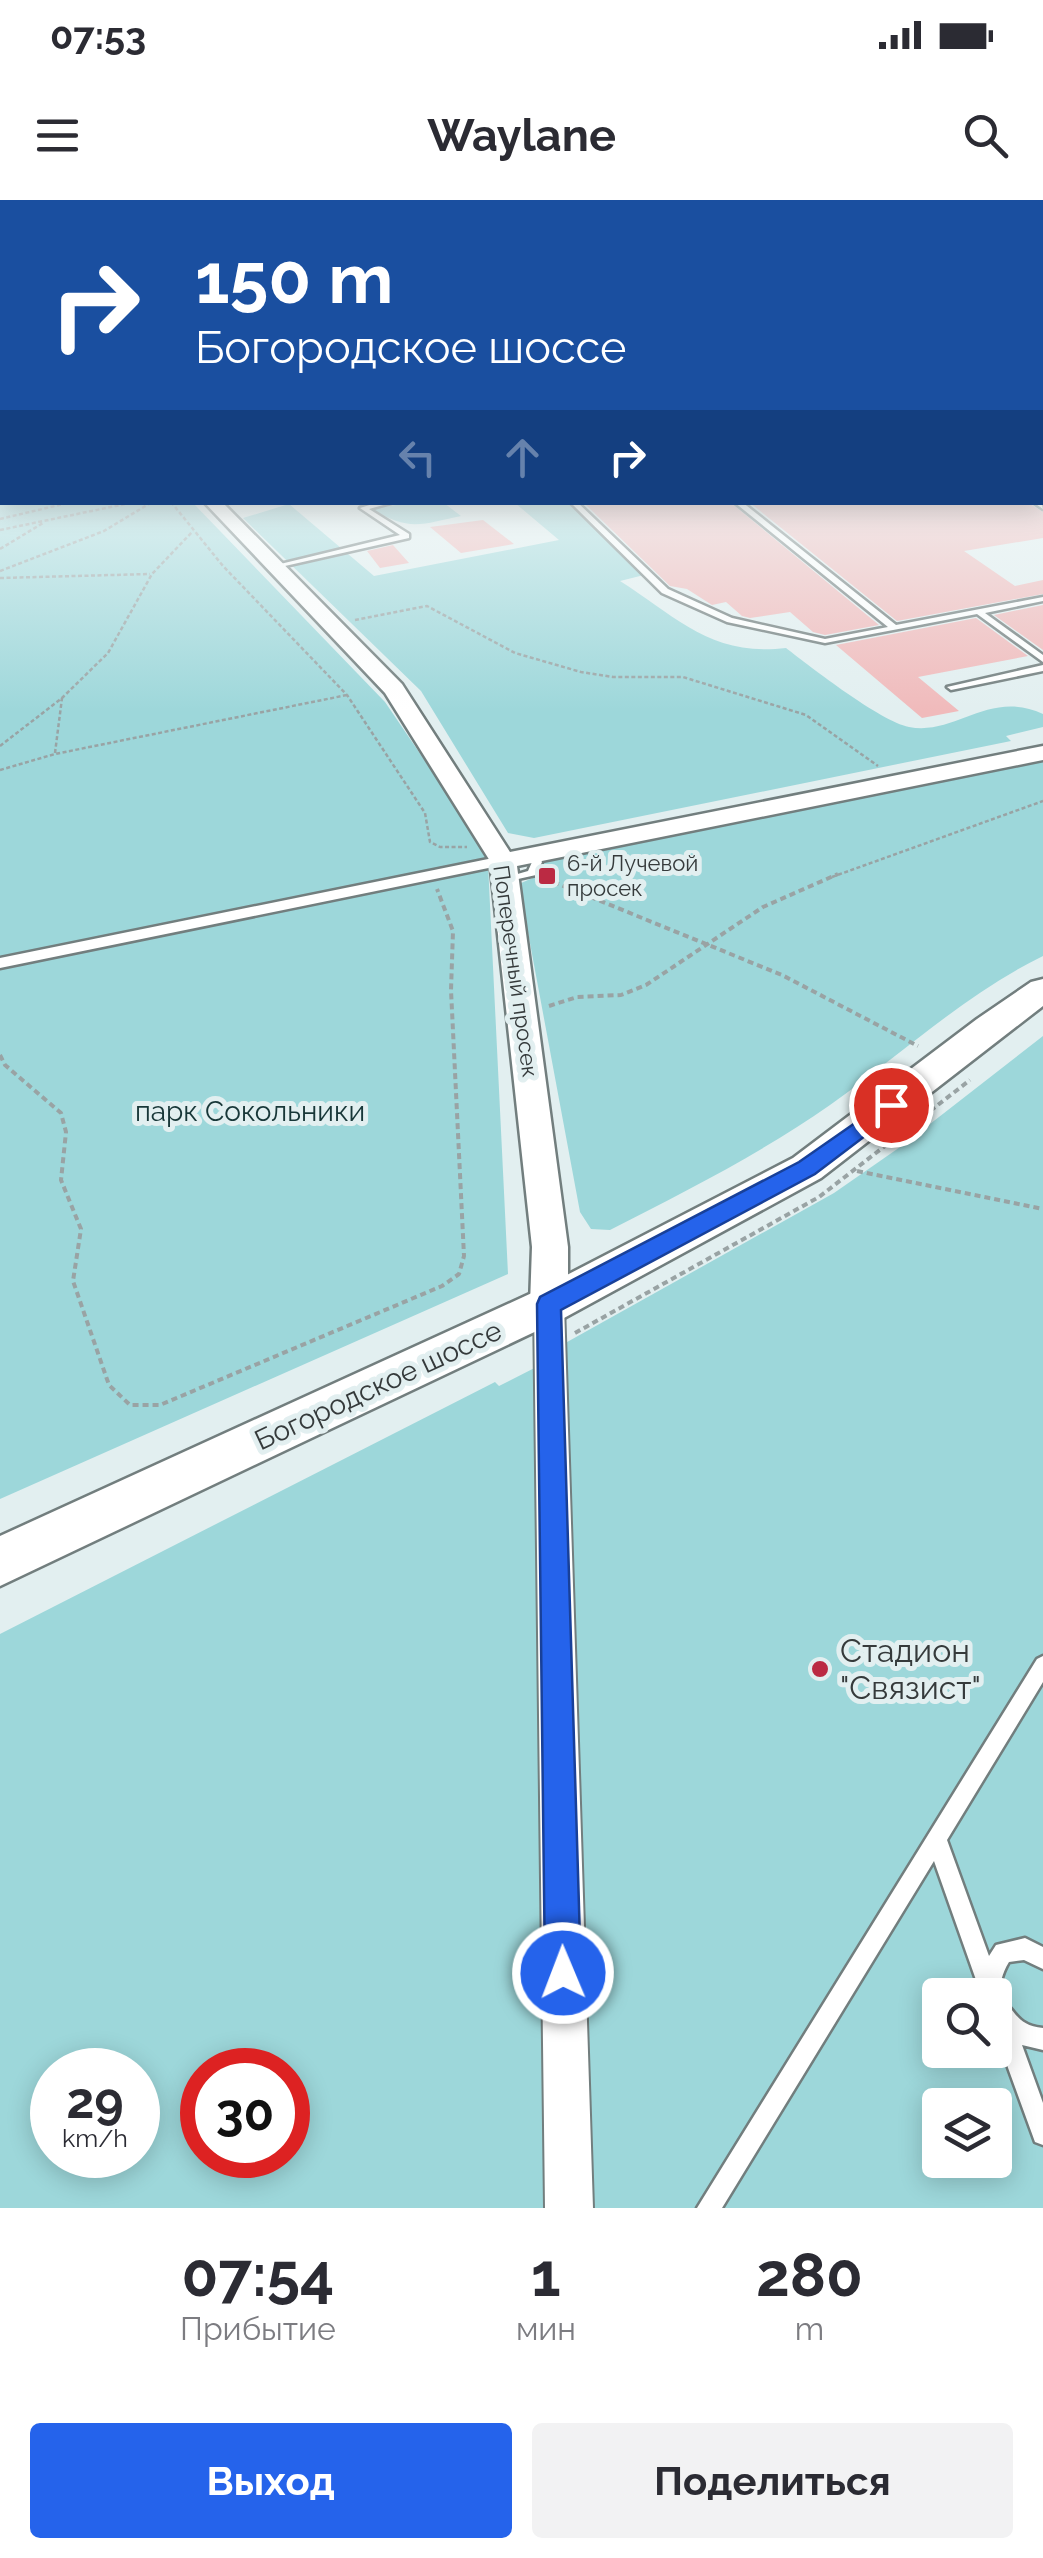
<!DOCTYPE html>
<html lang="ru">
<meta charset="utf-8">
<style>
:root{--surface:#fff;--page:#f2f2f3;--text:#2b2b33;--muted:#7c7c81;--accent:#2563eb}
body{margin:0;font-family:Raleway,sans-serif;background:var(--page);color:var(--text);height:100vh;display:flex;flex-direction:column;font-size:38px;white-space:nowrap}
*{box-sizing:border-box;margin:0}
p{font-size:32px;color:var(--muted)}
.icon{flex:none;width:55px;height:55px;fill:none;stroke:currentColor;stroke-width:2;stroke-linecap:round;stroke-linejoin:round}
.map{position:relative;height:2008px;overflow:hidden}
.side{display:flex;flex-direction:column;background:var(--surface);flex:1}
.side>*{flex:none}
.hud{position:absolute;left:0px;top:0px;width:1045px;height:305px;box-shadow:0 5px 25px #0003;background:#1a4fa0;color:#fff;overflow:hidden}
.controls{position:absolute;left:922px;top:1778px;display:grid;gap:20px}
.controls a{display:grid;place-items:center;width:90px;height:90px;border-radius:10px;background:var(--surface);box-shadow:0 5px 25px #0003;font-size:50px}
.speed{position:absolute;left:30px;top:1848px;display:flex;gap:20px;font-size:50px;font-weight:700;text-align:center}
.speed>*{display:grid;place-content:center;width:130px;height:130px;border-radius:50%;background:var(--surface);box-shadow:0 5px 25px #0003;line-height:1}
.speed small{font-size:25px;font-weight:400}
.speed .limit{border:15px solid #d22;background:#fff;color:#111}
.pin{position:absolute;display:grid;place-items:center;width:85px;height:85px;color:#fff;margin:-42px;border:5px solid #fff;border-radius:50%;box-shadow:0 2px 10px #0007}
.me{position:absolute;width:110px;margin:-55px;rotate:359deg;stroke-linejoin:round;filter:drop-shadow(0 0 8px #0008)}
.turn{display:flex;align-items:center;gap:35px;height:210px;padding:0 30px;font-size:45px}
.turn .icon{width:130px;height:130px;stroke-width:2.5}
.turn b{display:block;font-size:70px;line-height:85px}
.lanes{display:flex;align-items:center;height:95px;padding:0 30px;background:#0003;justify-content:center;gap:50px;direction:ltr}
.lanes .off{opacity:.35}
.eta{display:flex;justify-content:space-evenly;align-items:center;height:170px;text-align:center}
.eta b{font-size:60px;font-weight:700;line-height:70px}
.primary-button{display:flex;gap:20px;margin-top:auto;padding:20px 30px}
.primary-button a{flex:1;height:115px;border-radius:10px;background:var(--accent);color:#fff;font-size:40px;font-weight:700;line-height:115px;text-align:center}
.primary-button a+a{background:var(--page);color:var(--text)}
.status{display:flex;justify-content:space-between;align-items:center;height:70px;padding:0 50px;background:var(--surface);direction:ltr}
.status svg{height:28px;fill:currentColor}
header{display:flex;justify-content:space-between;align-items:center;height:130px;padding:0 30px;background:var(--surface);font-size:45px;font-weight:700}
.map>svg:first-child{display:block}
.green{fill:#9dd7da;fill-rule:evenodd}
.building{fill:#f0babb}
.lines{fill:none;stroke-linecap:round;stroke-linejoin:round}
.service-casing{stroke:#727e7e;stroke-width:5}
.pedestrian-casing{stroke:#727e7e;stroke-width:5}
.minor-casing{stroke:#727e7e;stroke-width:4}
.tertiary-casing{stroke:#727e7e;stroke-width:5}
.secondary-casing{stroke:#727e7e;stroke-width:5}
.path-far1{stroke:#99a3a4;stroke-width:2.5;stroke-dasharray:4 2.5;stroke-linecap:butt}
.path{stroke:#99a3a4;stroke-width:4;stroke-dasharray:6 4;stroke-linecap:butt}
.service{fill:#fff;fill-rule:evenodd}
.pedestrian{fill:#fff;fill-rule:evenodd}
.minor{fill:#fff;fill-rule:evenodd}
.tertiary{fill:#fff;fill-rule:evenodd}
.secondary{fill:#fff;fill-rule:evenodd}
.route{fill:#2563eb;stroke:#184099;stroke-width:2.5}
.poi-dot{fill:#bb2a43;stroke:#e2eff0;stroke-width:4}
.labels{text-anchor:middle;stroke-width:10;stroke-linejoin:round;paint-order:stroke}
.far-poi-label{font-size:22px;fill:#353a3b;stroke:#e2eff0;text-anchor:start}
.far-street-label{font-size:22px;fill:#353a3b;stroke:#e2eff0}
.park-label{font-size:28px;fill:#183738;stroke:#e2eff0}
.street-label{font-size:28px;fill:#353a3b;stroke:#e2eff0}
.near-poi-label{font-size:32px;fill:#353a3b;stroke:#e2eff0;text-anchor:start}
</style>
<div class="status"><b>07:53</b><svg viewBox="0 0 49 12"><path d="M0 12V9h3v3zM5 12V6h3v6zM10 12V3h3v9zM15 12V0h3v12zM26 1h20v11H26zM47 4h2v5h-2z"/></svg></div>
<header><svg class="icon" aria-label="menu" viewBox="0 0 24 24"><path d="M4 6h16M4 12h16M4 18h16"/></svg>Waylane<svg class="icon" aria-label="search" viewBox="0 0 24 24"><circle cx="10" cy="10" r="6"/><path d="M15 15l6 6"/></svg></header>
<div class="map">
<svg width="1043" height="2008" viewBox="0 0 1043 2008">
<rect width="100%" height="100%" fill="#e2eff0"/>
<!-- green -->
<path class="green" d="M0,231L2,302L193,303L385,502L478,639L488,664L508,1074L0,1299Z
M407,303H444L461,316C423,324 408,332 373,309Z
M515,303H568L644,375L620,381C677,417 711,457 786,448C812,468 880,521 909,527C956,536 989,489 1043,514V527L1006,536L1011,541L534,638L508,633L421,491L243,318L289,304L374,376L559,340Z
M1043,560V756C965,794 901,855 830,905C760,954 686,991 610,1030L591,1029L580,1012L519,684L537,676L544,662Z
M1043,836V2008H0V1434L495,1182L499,1186L560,1155V1146L834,993L903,945ZM940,1795H995V1850H940ZM52,1870H138V1955H52ZM202,1870H288V1955H202ZM940,1905H995V1960H940Z"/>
<!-- building -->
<path class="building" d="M583,302H730L879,425L825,435L813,432L790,412L750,418L742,416L726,402L712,405L687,389L670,386Z
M749,302H1027L1043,312V338L964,351L1015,386L1043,380V394L897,421Z
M483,320L514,344L461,353L430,327Z
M393,345L409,363L380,368L367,351Z
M1043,405V450L994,415Z
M976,418L1028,456L918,477L959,511L922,518L836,445Z"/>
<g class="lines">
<!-- service casing -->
<g class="service-casing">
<path id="service" d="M379,302H394L369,309L409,334V338L276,368L272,366L400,335L360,308Z
M570,302H577L668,389L732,418L825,439L888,427L734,302H742L896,425L1043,397V401L985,413L1043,455V462L977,414L825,443L727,422L662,393Z
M1033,302H1041L1043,309Z
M1043,465V471L951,490L947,487Z
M533,652L537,653L542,662L536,675L504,682V678L528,671L532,662L528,655Z
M1043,1456V1482L947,1640L989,1756L996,1745L1025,1738L1043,1747V1769L1024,1760L1009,1762C1001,1775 1002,1781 997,1794H981L934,1661L722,2008H697L1037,1459Z
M995,1795C1016,1805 1012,1825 1043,1828V1850L1022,1845L1043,1903V1945L1035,1942L995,1832Z"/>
</g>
<!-- pedestrian casing -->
<g class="pedestrian-casing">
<path id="pedestrian" d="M503,656L508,658V664L0,768V758Z"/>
</g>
<!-- minor casing -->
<g class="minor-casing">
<path id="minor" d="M1042,235H1043V243H1042Z
M549,1093L559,1096L564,1105L593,2008H545L534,1105L539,1096Z"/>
</g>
<!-- tertiary casing -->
<g class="tertiary-casing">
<path id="tertiary" d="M204,302H222L402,484L510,652L1043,546V560L517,666L568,1047V1105L562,1116L549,1121L536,1116L530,1105L532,1047L490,661L385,493Z"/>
</g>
<!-- secondary casing -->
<g class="secondary-casing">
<path id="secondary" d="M1043,779V806L821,978L564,1118L0,1386V1336L534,1092L793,958L977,819L1031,782Z"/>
</g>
<!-- path-far1 -->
<path class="path-far1" d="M171,302L223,366L347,495L425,613L430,642L440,647H467
M0,319L72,302
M0,330L135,302
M0,349L43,323
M0,371L104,331L152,302
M0,378L150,374
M355,420L427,406L515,453L581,472L613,477H683L806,515L878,566
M0,546L62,498L108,453L152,374L193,331
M55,553L62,498
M0,570L55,554L347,495
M832,677L1043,601"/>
<!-- path -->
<path class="path" d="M544,678L782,775L918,846
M549,806L577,797L621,795L646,785L763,707L838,674
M0,855L5,865L61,913L66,932L61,980L81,1029L73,1081L109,1185L130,1205H160L442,1086L459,1074L464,1056L451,790L453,731L437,689
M857,971L1043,1009
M575,1133L819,997L970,880"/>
<!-- service -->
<use href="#service" class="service"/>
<!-- pedestrian -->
<use href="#pedestrian" class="pedestrian"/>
<!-- minor -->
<use href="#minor" class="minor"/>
<!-- tertiary -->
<use href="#tertiary" class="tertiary"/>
<!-- secondary -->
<use href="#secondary" class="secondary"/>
</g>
<!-- sky -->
<linearGradient id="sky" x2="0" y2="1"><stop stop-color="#79b2d3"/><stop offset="0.45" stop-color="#f2f8f8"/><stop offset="1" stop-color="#f2f8f8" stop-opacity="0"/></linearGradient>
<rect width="1043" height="512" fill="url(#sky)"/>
<!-- route -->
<path class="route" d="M891,898L902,905L898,911L815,974L561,1110L581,1773L575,1785L563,1791L551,1785L545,1773L537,1104L540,1097L799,962Z"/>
<!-- markers -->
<g class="poi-dot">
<rect x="537" y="666" width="20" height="20" rx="5"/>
<circle cx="820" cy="1469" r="10"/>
</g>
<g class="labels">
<!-- far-poi labels -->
<g class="far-poi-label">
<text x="567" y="671">6-й Лучевой<tspan x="567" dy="25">просек</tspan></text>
</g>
<!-- far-street labels -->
<g class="far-street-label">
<text transform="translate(516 771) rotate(82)" y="8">Поперечный просек</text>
</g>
<!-- park labels -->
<g class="park-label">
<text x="250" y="921">парк Сокольники</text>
</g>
<!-- street labels -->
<g class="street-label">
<text transform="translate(378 1185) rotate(-25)" y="10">Богородское шоссе</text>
</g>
<!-- near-poi labels -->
<g class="near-poi-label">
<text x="840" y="1462">Стадион<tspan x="840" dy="37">"Связист"</tspan></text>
</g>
</g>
</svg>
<div class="controls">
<a><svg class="icon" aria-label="search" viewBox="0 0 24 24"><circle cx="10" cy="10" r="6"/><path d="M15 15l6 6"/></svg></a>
<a><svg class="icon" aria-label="layers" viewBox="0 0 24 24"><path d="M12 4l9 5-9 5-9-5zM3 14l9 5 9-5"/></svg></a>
</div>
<div class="speed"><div>29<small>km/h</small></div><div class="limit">30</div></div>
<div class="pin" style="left:891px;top:905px;background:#d93025"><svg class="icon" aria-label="arrive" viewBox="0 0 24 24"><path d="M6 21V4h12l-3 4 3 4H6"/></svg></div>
<svg class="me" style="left:563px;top:1773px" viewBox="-20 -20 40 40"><circle r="17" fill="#2563eb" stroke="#fff" stroke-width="3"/><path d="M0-11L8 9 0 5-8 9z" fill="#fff"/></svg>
<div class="hud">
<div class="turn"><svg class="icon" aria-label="right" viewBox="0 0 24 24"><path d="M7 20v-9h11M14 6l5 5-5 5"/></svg><div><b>150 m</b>Богородское шоссе</div></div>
<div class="lanes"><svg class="icon off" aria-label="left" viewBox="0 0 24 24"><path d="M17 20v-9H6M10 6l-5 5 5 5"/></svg><svg class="icon off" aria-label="ahead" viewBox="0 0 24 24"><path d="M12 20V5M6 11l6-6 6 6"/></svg><svg class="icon" aria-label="right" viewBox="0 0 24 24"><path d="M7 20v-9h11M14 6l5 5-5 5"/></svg></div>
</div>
</div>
<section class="side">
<div class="eta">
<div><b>07:54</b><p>Прибытие</p></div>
<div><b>1</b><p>мин</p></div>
<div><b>280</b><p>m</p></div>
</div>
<div class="primary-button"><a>Выход</a><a>Поделиться</a></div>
</section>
